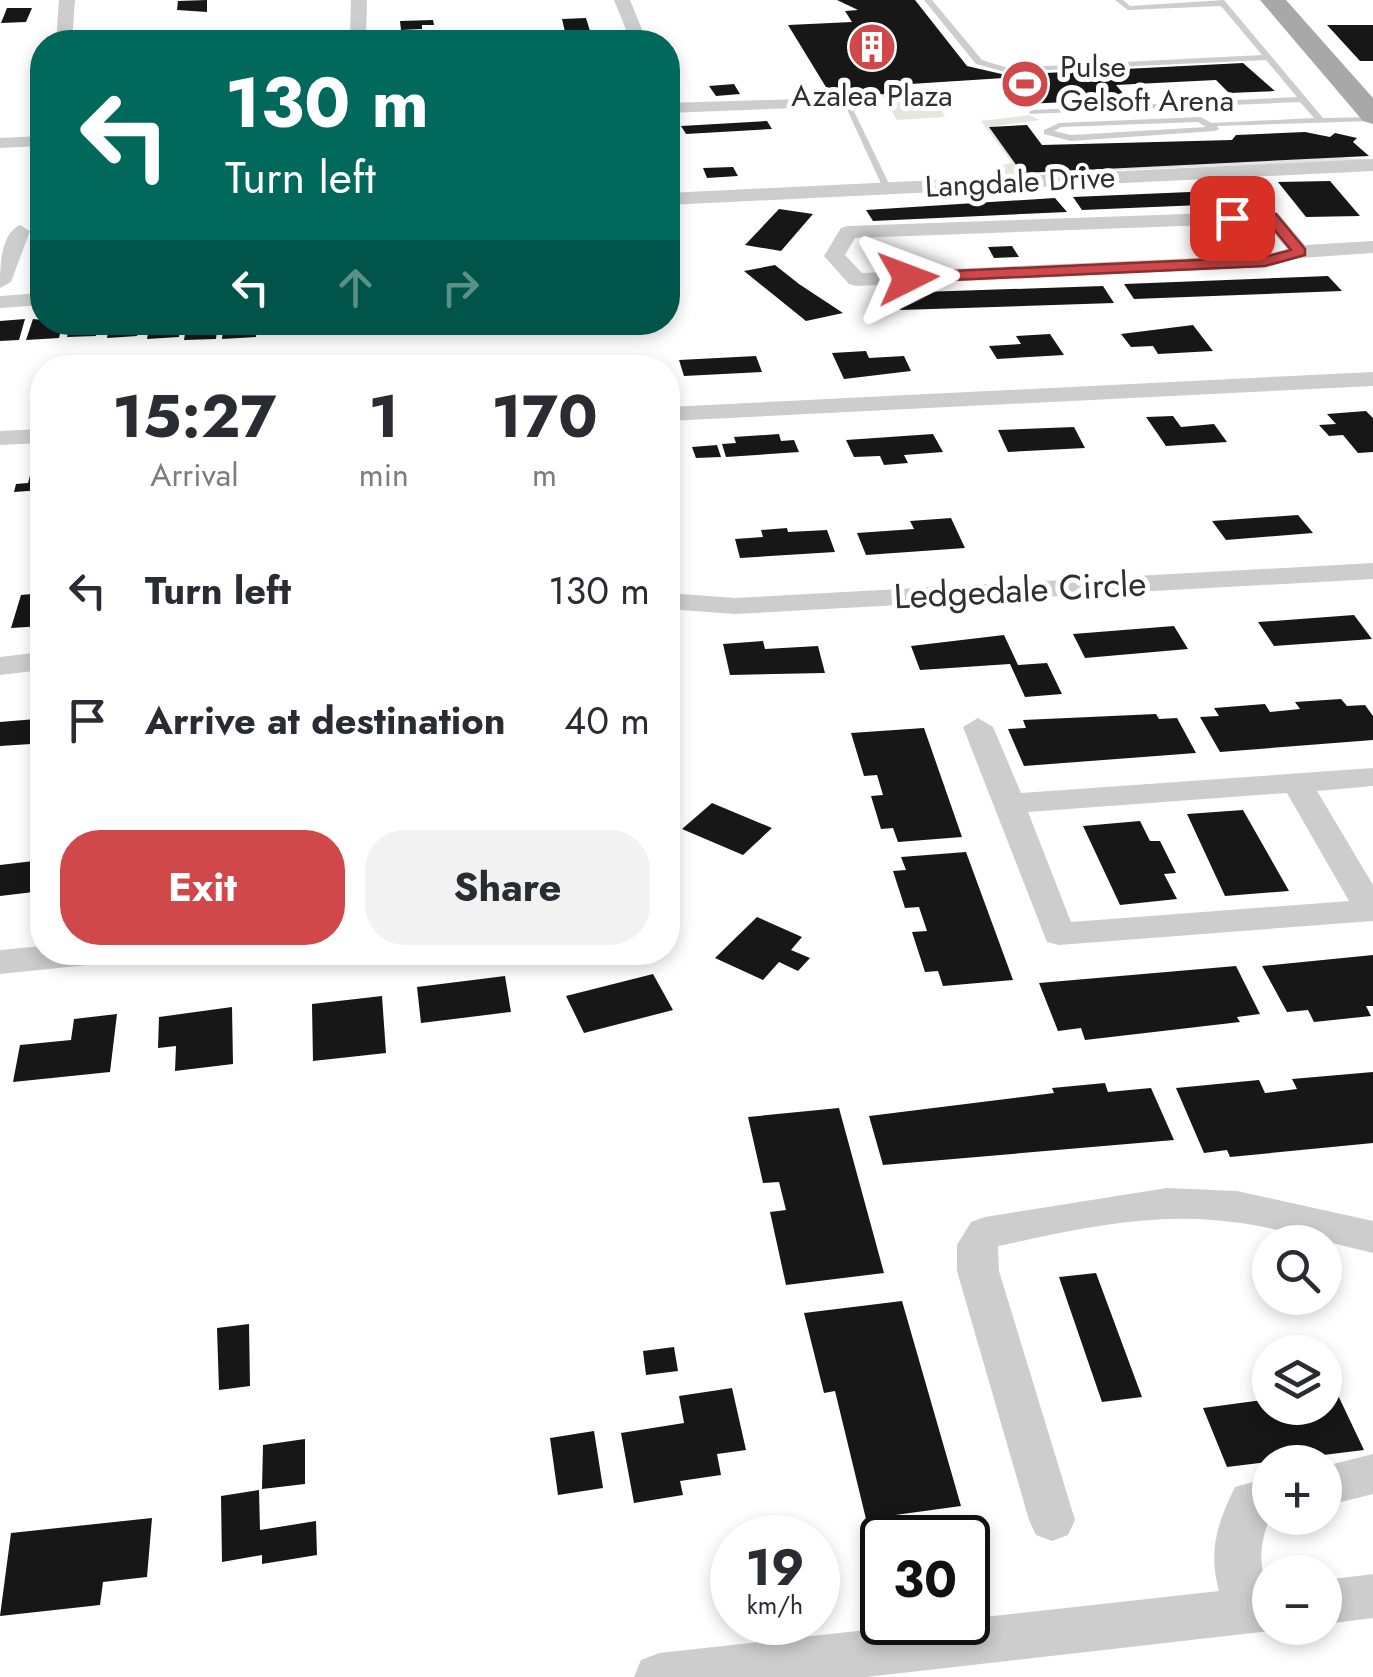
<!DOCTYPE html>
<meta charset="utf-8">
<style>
:root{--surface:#fff;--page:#f2f2f3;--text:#2b2b33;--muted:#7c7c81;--accent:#d1484a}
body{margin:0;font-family:Jost,sans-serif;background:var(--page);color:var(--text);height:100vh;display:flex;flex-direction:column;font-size:38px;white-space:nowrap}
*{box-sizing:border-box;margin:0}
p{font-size:32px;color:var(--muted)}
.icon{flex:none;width:55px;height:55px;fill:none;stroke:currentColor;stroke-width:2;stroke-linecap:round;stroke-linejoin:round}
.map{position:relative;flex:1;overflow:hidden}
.side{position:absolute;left:30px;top:355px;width:650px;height:610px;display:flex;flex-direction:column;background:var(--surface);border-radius:40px;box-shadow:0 5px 15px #0003}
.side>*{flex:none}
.top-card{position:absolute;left:30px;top:30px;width:650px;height:305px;border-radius:40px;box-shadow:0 5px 15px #0003;background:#00695c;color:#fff;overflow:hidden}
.fabs{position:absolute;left:1252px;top:1225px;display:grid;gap:20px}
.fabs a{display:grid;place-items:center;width:90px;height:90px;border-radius:50%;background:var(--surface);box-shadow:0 5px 15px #0003;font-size:50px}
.speed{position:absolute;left:710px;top:1515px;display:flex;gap:20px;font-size:50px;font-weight:700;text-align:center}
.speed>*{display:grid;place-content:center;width:130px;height:130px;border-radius:50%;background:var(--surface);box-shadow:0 5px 15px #0003;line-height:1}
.speed small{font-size:25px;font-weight:400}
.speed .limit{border:5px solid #111;border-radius:15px;background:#fff;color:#111}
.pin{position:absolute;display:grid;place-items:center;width:85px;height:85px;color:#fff;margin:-42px;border-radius:20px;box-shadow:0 5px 15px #0006}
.me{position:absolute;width:110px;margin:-55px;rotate:87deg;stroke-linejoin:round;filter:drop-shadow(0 0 8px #0008)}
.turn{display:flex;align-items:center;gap:35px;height:210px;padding:0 30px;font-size:45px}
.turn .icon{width:130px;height:130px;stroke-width:2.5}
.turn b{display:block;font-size:70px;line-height:85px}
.lanes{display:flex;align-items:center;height:95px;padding:0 30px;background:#0003;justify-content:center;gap:50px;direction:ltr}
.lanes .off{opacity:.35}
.eta{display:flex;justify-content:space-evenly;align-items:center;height:170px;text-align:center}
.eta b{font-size:60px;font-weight:700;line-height:70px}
.primary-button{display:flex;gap:20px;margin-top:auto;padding:20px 30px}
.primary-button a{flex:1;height:115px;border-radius:40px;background:var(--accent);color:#fff;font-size:40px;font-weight:700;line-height:115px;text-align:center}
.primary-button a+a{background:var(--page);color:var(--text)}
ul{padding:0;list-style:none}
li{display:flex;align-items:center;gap:30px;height:130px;padding:0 30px}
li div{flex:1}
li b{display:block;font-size:38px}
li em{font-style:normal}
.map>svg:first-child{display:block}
.green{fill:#e2e8dd}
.building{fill:#171717}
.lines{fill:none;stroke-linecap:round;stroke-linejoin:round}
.lane{fill:#cdcdcd;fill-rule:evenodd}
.street{fill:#cdcdcd;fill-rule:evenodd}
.primary{fill:#a8a8a8;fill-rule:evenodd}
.route{fill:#d1484a;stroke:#882f30;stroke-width:2.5}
.labels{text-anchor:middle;stroke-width:10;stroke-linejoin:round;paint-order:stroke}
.far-poi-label{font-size:30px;fill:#303030;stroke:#fff;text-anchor:start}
.far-street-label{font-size:30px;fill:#303030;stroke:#fff}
.street-label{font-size:35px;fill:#303030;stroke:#fff}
</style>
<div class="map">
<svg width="1373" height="1677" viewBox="0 0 1373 1677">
<rect width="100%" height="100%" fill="#fff"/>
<!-- green -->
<path class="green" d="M914,91L934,96L945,117L897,120L881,94Z
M1029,115L1040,120L989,127L1023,173L1338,157L1373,160L1004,175L997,166L1012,163L981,121Z"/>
<!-- building -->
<path class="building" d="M207,0V12L177,10L178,1Z
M837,0H915L967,66L1006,75L1243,63L1275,91L1229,93L1216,80L1116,85L1128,99L1026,104L1004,78L895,85L902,93L832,97L788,25L852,22L845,11L858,10Z
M7,8H32L26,22L1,23Z
M586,18L590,31L565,32L562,19Z
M433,20L434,25H422V29L401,30L400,21Z
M1327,25H1373V61H1360Z
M448,33L450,41L404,42L403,35Z
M734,84L740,94L716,96L709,86Z
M767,121L772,129L686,134L681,126Z
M1027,125L1042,145L1232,140L1236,135L1305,132L1330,137L1335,133L1357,138L1353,142L1369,156L1022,173L989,127Z
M733,167L738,176L707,178L703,168Z
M1330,181L1360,216L1306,217L1278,182Z
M1260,189L1273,202L1082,210L1073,197Z
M1055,198L1067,212L873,221L866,210Z
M779,209L813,214L781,251L745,245Z
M1012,246L1019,257L994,258L988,247Z
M775,265L799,284L843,313L806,321L744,271Z
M1328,276L1342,291L1134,299L1124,284Z
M1103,286L1114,303L900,310L893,293Z
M25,319L19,340L0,341V321Z
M33,319L63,322L59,338L26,340Z
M71,322H99L96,336L67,337Z
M110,322H140L137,336L107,338Z
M150,322H181L179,337L147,339Z
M187,322H218L216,339L184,340Z
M224,322H257L256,337L222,339Z
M1193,325L1213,351L1158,354L1153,346L1131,347L1121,334Z
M1050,334L1064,355L997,359L989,346L1021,344L1016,336Z
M866,351L869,358L904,356L911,371L844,379L832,353Z
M756,356L762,372L684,376L679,360Z
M1366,411L1373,418V452L1358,453L1343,435L1329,436L1319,425L1336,424L1327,414Z
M1173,416L1181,427L1214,424L1227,442L1166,446L1146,417Z
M1074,427L1085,448L1008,452L998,430Z
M779,434L781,441L794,440L799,452L726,457L722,444L736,443L734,437Z
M933,434L943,452L904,455L908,463L884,465L880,456L854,457L846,440Z
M717,445L721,457L696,458L692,447Z
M42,463V490L14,492L16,484L28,483L33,464Z
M1298,515L1313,533L1226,540L1212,521Z
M951,518L965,548L866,555L857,533L914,529L910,521Z
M787,528L788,532L827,530L835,552L740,558L735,539L763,537L761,530Z
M42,593V626L11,628L21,595Z
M1354,615L1372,639L1274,646L1258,622Z
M1174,626L1188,649L1085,658L1073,634Z
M1004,635L1018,665L1047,663L1062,694L1025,697L1010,664L920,670L911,646Z
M763,641L765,649L818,646L825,673L730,675L723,644Z
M1341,699L1347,706L1365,705L1373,716V740L1220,752L1200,717L1219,716L1214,708L1265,704L1270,712L1300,709L1295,702Z
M1156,714L1159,719L1177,718L1196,753L1024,766L1008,729L1026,728L1023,720Z
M36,719L31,744L0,746V722Z
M924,728L962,837L898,842L893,828L881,829L871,796L883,795L877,775L864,776L851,733Z
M712,803L772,828L743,855L682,829Z
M1243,810L1289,891L1225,896L1187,814Z
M1140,821L1150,841H1160L1176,873L1164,874L1177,899L1120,905L1083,826Z
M966,852L1013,980L943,986L938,971L925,972L912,932L927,931L919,907L905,908L893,871L906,870L901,857Z
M42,860V891L0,896V865Z
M757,917L802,937L791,950L810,958L798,971L779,962L763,980L715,958Z
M1373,955V1006H1366L1371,1016L1314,1022L1308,1010L1287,1012L1262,966Z
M1236,966L1260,1014L1237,1017L1240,1022L1085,1040L1081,1028L1058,1031L1039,983Z
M653,974L673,1010L584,1033L566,996Z
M505,976L511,1012L421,1023L417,987Z
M382,996L386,1053L313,1061L312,1004Z
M232,1007L233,1064L175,1071L176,1046L158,1048L159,1017Z
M117,1014L110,1072L13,1082L20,1045L71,1040L74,1019Z
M1373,1072V1143L1230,1157L1227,1150L1204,1153L1176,1088L1259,1080L1265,1093L1297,1089L1292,1079Z
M1105,1083L1108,1092L1151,1088L1174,1140L883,1165L869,1116L1054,1093L1052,1088Z
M839,1108L884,1273L786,1285L770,1212L786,1210L779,1182L763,1183L748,1117Z
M1096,1273L1142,1397L1102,1402L1059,1277Z
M902,1301L961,1506L866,1519L835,1391L824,1393L804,1313Z
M249,1324L250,1386L219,1390L217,1328Z
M674,1347L678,1371L646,1375L643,1351Z
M732,1388L746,1450L717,1454L721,1475L680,1481L683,1495L634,1503L621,1433L684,1423L679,1396Z
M1336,1391L1364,1450L1315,1456L1318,1462L1275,1461L1227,1467L1203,1408L1270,1399V1408H1325V1392Z
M594,1431L603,1488L558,1495L550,1438Z
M305,1439V1484L262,1489L263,1445Z
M259,1490L260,1530L316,1521L317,1555L262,1564V1555L222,1562L221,1496Z
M152,1518L147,1577L103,1582L100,1605L0,1616L11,1533Z"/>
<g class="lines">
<!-- lane -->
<path class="lane" d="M924,0H932L982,60L1008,68L1262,55L1221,6L1128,10L1115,0H1123L1130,6L1224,0L1323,118L1373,117V121L1217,126L1219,129L1215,131L1071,141L1044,134V130L1059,123L1200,117L1212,123L1314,118L1300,102L1030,114L1029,112L1033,110L1297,97L1266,60L1005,72L976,64ZM1198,122L1206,127L1071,135L1054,131L1061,127Z
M845,105L852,107L891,188L890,190L883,188Z"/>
<!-- street -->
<path class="street" d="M59,0H75L72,42H56Z
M351,0H367L366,42H350Z
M614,0H630L647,42H631Z
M800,99L803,103L794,108L668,113V103Z
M42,136V146L0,148V138Z
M1373,159V171L668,205V193Z
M1271,211L1278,213L1305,245L1373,241V253L1300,258L1265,267L856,286L849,284L824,256L841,228L848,226ZM1266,223L1287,249L1265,255L862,273L845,255L855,238Z
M20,225L30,231L11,282L0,288C0,268 0,234 20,225Z
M42,293V305L0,308V296Z
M1373,372V386L668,421V407Z
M42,429V443L0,445V431Z
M1373,563V579L735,614L668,609V593L735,598Z
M42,652V670L0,675V657Z
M978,718L993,727L1021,793L1373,768V786L1317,791L1373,885V921L1059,945L1047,942L963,727ZM1287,793L1349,901L1071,922L1028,812Z
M42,946V952H114L109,960L97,964L0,974V950Z
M1167,1188L1237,1191L1373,1221V1253C1320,1241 1268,1224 1213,1220C1141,1214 1068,1231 998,1246L999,1271L1075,1520L1068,1535L1052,1541L1036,1535L1029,1520L957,1271V1245L971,1222L985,1217Z
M1373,1454V1494L1325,1506V1466Z
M1270,1477C1270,1488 1274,1507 1270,1517C1261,1541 1258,1558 1266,1586L1270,1585V1628H1278L1270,1631L866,1677H634L641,1660L659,1653L1219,1591C1208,1551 1217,1524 1235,1487Z
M1373,1574V1618L1325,1624V1580Z"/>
<!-- primary -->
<path class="primary" d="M1260,0H1286L1373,98V124L1363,121Z"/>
</g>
<!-- route -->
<path class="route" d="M1276,214L1305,249V255L1265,266L908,282L900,278L908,273L1264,257L1291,250L1267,221L1232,223L1225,218L1232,214Z"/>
<!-- icons -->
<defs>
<g id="building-disc" transform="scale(2.5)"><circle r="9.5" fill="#d1484a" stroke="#fff"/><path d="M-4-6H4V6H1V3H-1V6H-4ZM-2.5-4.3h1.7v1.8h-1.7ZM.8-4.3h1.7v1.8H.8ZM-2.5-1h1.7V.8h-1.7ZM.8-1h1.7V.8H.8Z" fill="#fff"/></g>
<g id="stadium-disc" transform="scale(2.5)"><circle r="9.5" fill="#d1484a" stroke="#fff"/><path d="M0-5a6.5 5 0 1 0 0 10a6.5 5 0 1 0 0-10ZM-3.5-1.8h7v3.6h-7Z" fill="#fff"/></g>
</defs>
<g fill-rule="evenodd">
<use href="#building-disc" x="872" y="47"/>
<use href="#stadium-disc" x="1025" y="84"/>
</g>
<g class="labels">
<!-- far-poi labels -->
<g class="far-poi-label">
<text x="1060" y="77">Pulse<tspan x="1060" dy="34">Gelsoft Arena</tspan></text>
<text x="872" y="106" text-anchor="middle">Azalea Plaza</text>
</g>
<!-- far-street labels -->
<g class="far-street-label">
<text transform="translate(1020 182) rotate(-3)" y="10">Langdale Drive</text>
</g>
<!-- street labels -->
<g class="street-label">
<text transform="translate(1020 590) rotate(-3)" y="12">Ledgedale Circle</text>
</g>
</g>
</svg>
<div class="fabs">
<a><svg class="icon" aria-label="search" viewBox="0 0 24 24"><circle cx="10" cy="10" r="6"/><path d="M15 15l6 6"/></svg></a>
<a><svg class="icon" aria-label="layers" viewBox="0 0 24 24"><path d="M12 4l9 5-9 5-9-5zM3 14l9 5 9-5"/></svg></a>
<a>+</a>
<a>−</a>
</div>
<div class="speed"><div>19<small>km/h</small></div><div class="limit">30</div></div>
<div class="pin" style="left:1232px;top:218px;background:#d93025"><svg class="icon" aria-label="arrive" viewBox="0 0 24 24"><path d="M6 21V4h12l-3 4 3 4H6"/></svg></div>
<svg class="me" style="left:908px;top:278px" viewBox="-20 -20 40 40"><path d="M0-17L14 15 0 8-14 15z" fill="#d1484a" stroke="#fff" stroke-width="4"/></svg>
<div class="top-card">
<div class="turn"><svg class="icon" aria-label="left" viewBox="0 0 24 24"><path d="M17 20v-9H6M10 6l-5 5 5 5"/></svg><div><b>130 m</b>Turn left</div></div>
<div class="lanes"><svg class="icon" aria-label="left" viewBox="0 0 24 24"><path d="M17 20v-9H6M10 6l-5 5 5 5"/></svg><svg class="icon off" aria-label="ahead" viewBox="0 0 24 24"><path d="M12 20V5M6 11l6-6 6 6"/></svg><svg class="icon off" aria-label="right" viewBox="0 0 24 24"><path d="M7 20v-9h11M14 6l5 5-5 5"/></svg></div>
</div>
<section class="side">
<div class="eta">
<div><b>15:27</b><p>Arrival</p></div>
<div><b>1</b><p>min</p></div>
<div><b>170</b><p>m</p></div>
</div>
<ul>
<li><svg class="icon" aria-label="left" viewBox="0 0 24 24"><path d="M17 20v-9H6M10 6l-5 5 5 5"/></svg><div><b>Turn left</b></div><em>130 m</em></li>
<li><svg class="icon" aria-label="arrive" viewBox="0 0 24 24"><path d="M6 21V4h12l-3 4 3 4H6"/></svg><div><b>Arrive at destination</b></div><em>40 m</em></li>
</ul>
<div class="primary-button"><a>Exit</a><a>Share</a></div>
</section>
</div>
